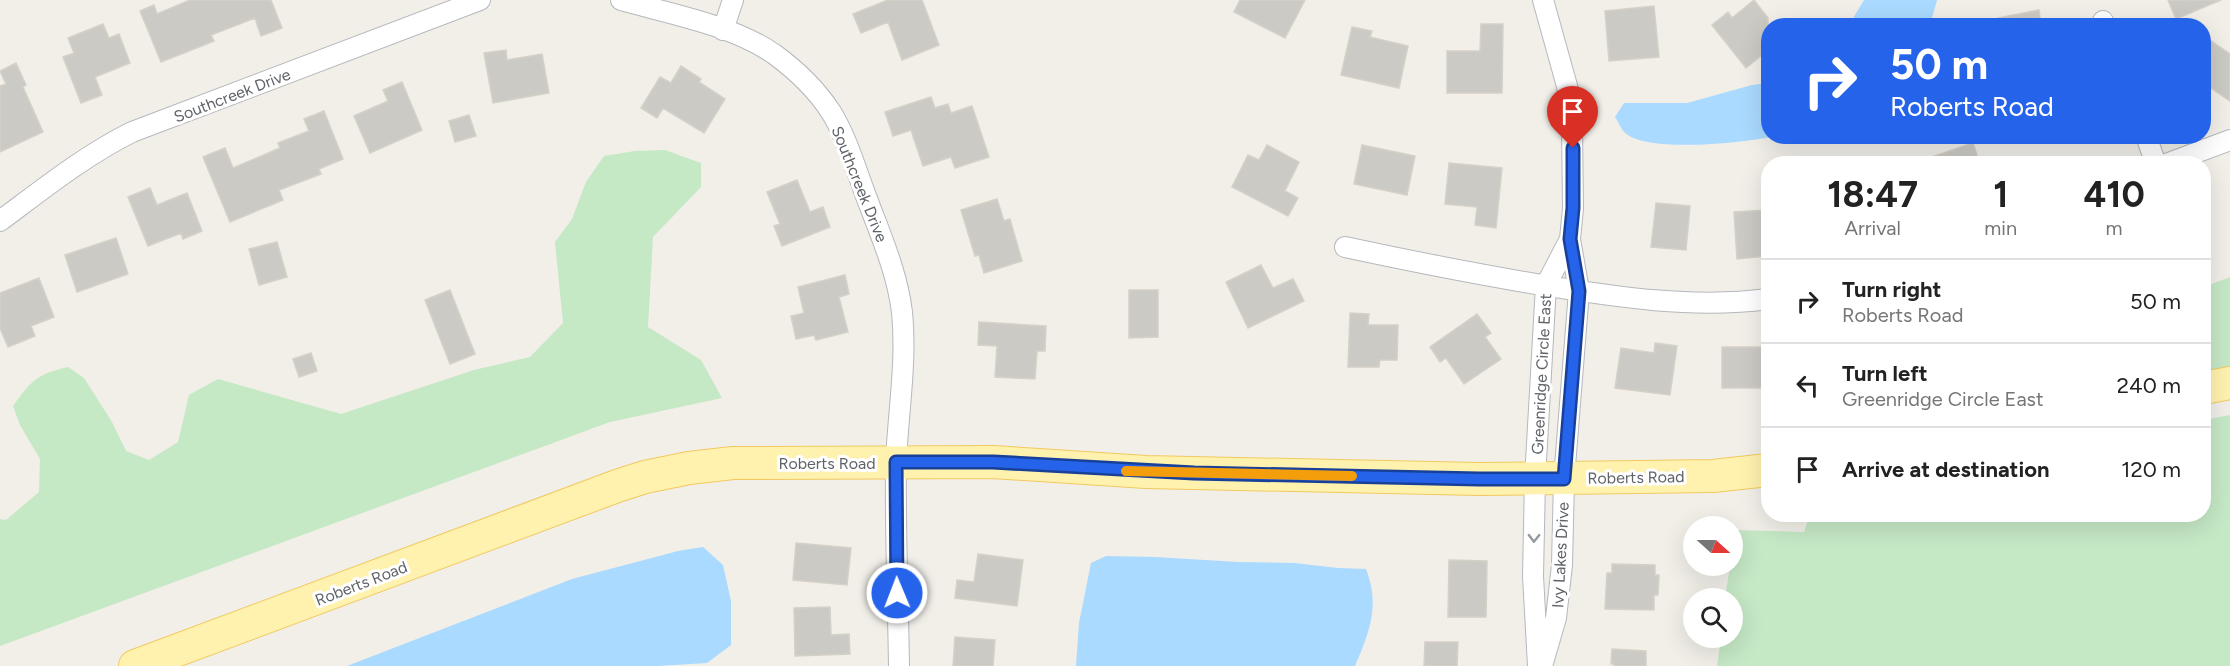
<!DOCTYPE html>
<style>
:root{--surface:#fff;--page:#f2f2f2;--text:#222;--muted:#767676;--line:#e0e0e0}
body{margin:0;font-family:Figtree,sans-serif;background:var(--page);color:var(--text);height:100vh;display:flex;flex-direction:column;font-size:22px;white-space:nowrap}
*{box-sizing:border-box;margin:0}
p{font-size:20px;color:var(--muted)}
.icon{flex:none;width:33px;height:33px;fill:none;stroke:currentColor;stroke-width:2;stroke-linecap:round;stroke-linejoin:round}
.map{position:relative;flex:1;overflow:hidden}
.panel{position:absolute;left:1761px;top:156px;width:450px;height:366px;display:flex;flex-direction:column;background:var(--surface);border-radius:24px;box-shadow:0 6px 24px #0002}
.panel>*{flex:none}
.guide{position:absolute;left:1761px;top:18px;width:450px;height:126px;border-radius:24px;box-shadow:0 6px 24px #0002;background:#2563eb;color:#fff;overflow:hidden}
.needle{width:39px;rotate:111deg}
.controls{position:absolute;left:1683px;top:516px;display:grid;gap:12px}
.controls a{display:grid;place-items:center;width:60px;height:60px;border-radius:50%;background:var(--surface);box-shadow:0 6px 24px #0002;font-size:30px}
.pin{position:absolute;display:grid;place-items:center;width:51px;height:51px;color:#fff;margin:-62px -26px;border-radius:50% 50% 50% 0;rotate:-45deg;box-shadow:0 0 6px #0007}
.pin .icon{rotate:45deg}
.me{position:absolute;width:66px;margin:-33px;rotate:359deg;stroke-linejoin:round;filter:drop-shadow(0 0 4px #0008)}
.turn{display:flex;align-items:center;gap:21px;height:126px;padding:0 30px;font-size:27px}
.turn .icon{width:78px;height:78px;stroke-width:2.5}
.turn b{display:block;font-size:42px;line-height:51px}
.eta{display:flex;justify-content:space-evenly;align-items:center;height:102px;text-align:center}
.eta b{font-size:36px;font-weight:700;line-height:42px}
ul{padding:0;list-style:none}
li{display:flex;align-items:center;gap:18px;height:84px;padding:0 30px;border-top:2px solid var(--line)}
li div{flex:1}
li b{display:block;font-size:22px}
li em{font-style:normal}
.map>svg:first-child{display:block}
.green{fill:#c5e8c5}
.water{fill:#aadaff}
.building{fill:#cccac5;stroke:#d6d1c6;stroke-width:1.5}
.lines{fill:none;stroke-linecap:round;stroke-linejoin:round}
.minor-casing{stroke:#b5b8bc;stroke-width:22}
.primary-casing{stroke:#f2c960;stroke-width:34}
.minor{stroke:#fff;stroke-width:20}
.primary{stroke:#fff2af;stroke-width:32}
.oneway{stroke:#979a9d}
.route-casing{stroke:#184099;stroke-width:15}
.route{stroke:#2563eb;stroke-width:10}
.slow{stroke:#f59e0b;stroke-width:10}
.labels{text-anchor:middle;stroke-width:6;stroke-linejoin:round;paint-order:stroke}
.street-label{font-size:16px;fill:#5f6368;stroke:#fff}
</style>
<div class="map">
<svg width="2230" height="666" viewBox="0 0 2230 666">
<rect width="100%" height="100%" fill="#f1efe8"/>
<!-- green -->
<path class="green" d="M665,150L701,163V187L653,237L648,327L701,360L722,398L610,422L0,646V519L6,520L39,492L40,459L20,425L13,406C31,381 37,374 68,367L84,378L112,422L126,451L149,460L178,442L189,395L218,379L341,414L474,370L530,357L563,323L555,242L572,219L586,182L604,156L635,151Z
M2230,277V374L2204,379V287Z
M2230,415V666H1717L1721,638H1732V598H1725L1730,566H1732L1734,530L1804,532L1810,514H2204V420Z"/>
<!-- water -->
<path class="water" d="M1864,0H1937L1930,25H1849Z
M1768,83L1770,137C1741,143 1648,153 1625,133C1621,129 1618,121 1615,117L1624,103H1687L1752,85Z
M703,547L723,565L731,601V645L707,663L658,666H347L572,579L678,551Z
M1106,556L1155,557L1238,562L1294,563L1338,568L1366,569C1380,605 1370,631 1355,666H1076L1079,623L1091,563Z"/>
<!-- building -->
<path class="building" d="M190,0H271L282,28L261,36L255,18L211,35L214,41L161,62L140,11L154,5L157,14Z
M888,0H922L939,45L902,60L888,22L861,33L853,14Z
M1240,0H1305L1285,38L1234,12Z
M1754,0L1768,18V50L1746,68L1712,25L1728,12L1732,18Z
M2168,0H2221L2176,19Z
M1654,6L1659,57L1609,61L1605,11Z
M2039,10L2041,26H1999L1998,18Z
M103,24L109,38L119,34L130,63L95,77L102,95L81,103L63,57L74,53L68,38Z
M1481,24H1503L1502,93H1447V51H1480Z
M1352,27L1372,31L1370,37L1408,46L1399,88L1341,75Z
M2204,36L2230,54V101L2204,83Z
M506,50L507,60L542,54L549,93L493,103L484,53Z
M16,63L26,85L23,87L43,132L0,152V86L6,84L0,71Z
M681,66L701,79L699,82L725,99L704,133L663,108L657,118L641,108L660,77L671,83Z
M402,82L422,130L370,153L354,116L388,101L383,90Z
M931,97L935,108L948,104L951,113L972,106L989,157L955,168L951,157L923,166L911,130L893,136L885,112Z
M324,111L343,159L319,169L321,174L279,190L283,200L230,222L203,157L225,148L233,168L280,148L278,143L309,131L304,119Z
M469,115L476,136L455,142L449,121Z
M1973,143L1980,164H1920V161Z
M1267,145L1299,162L1285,191L1298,198L1288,216L1232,187L1248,155L1259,160Z
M1362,145L1415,156L1407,195L1354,184Z
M1449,163L1502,168L1496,228L1475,225L1477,207L1445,204Z
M797,180L810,212L823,207L830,227L782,246L774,226L780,224L767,192Z
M150,188L157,205L187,193L202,231L183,239L181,233L148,246L128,197Z
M997,199L1004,221L1010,219L1022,261L984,273L979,255L975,256L961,210Z
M1656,203L1690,206L1686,250L1651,247Z
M1768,210V256L1737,259L1734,212Z
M116,238L128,274L77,292L65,255Z
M277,242L287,277L259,285L249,249Z
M1261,265L1273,288L1293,279L1304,301L1248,328L1226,282Z
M845,275L849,294L839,297L848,332L816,340L814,335L796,339L791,316L804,313L798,287Z
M39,278L54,317L31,326L35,336L8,347L0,328V293Z
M450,290L475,354L450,364L425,300Z
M1129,290H1158V337L1129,338Z
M1350,313L1369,314L1368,325H1398L1397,360H1380L1379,367H1348Z
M1477,314L1491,333L1485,337L1501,359L1464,384L1446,358L1440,362L1430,347Z
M979,322L1046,326L1045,351H1037L1035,379L995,377L997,346L978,345Z
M1655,343L1677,346L1670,395L1615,388L1621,348L1654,353Z
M1722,347H1768V388H1722Z
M311,353L317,371L299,377L293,359Z
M796,543L851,548L847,585L793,580Z
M978,554L1023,560L1017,606L955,598L957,580L974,582Z
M1449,560L1487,561L1486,617H1448Z
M1612,564L1655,565V575H1659L1658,595H1654V610L1605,609L1607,573H1612Z
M830,607L831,635L849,634L850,654L795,656L794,608Z
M955,637L995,640L993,666H953Z
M1425,642H1458L1457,666H1424Z
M1612,649L1646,651V666H1614V664H1611Z"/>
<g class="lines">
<!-- minor casing -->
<g class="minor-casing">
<path id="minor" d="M621,0C670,14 732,25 774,54C796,70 816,89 831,112C847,138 855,167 866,196C880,234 897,271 902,312C907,361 898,413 896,462C895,530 898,598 899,666
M2103,21L2105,26
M723,30L733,0
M2146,136L2156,164
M2166,164L2230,140
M0,221C43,189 84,156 132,132L480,0
M1345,247C1410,261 1476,274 1542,285C1616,297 1694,309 1768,299
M1538,666L1533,576L1535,479L1546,285L1570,239
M1542,666L1556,618L1562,565L1564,479L1579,291L1570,239L1573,208L1572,127L1567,86L1543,0"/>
</g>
<!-- primary casing -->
<g class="primary-casing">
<path id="primary" d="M2204,388L2230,383
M135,666L617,486L645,477L689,468L733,463L993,462L1146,472L1479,479L1713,476L1768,470"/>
</g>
<!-- minor -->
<use href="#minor" class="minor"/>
<!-- primary -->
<use href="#primary" class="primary"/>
</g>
<!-- one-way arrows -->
<defs><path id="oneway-chevron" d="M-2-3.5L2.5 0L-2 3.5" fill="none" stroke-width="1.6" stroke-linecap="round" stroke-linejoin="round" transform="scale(1.5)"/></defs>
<use class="oneway" href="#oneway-chevron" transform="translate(1534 538) rotate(91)"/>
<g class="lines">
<!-- route casing -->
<g class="route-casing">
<path id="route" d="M897,593L896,462H993L1194,473L1479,479H1564L1579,291L1570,239L1573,208V148"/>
</g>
<!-- route -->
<use href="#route" class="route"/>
<!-- slow -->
<path class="slow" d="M1126,471L1352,476"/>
</g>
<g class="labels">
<!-- street labels -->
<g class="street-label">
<text transform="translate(232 95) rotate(-21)" y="6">Southcreek Drive</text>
<text transform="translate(860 184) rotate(68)" y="6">Southcreek Drive</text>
<text transform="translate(1541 374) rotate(-87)" y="6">Greenridge Circle East</text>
<text x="827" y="469">Roberts Road</text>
<text transform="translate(1636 477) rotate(-1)" y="6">Roberts Road</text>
<text transform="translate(1560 555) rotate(-87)" y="6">Ivy Lakes Drive</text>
<text transform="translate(361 583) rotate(-21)" y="6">Roberts Road</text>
</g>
</g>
</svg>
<div class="controls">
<a><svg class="needle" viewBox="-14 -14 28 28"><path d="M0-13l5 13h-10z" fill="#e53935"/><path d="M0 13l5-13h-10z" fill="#767676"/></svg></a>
<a><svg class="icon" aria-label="search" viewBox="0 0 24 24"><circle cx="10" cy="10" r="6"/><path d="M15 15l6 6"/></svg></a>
</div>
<div class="pin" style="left:1573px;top:148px;background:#d93025"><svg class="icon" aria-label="arrive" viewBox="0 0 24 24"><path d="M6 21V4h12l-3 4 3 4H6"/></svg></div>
<svg class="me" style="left:897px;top:593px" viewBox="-20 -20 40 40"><circle r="17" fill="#2563eb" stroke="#fff" stroke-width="3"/><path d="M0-11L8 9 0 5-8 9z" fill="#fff"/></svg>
<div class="guide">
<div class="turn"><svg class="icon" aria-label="right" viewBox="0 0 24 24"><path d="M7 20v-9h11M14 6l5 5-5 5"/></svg><div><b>50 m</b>Roberts Road</div></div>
</div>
<section class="panel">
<div class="eta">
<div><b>18:47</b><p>Arrival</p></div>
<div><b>1</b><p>min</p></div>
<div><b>410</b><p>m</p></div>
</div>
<ul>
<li><svg class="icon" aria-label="right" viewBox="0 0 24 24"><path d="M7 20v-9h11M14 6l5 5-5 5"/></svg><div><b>Turn right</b><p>Roberts Road</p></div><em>50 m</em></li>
<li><svg class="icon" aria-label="left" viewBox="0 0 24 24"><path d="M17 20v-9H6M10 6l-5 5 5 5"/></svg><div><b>Turn left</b><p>Greenridge Circle East</p></div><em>240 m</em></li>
<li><svg class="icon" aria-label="arrive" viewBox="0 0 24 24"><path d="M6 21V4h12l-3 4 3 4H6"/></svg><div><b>Arrive at destination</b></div><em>120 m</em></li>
</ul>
</section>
</div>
